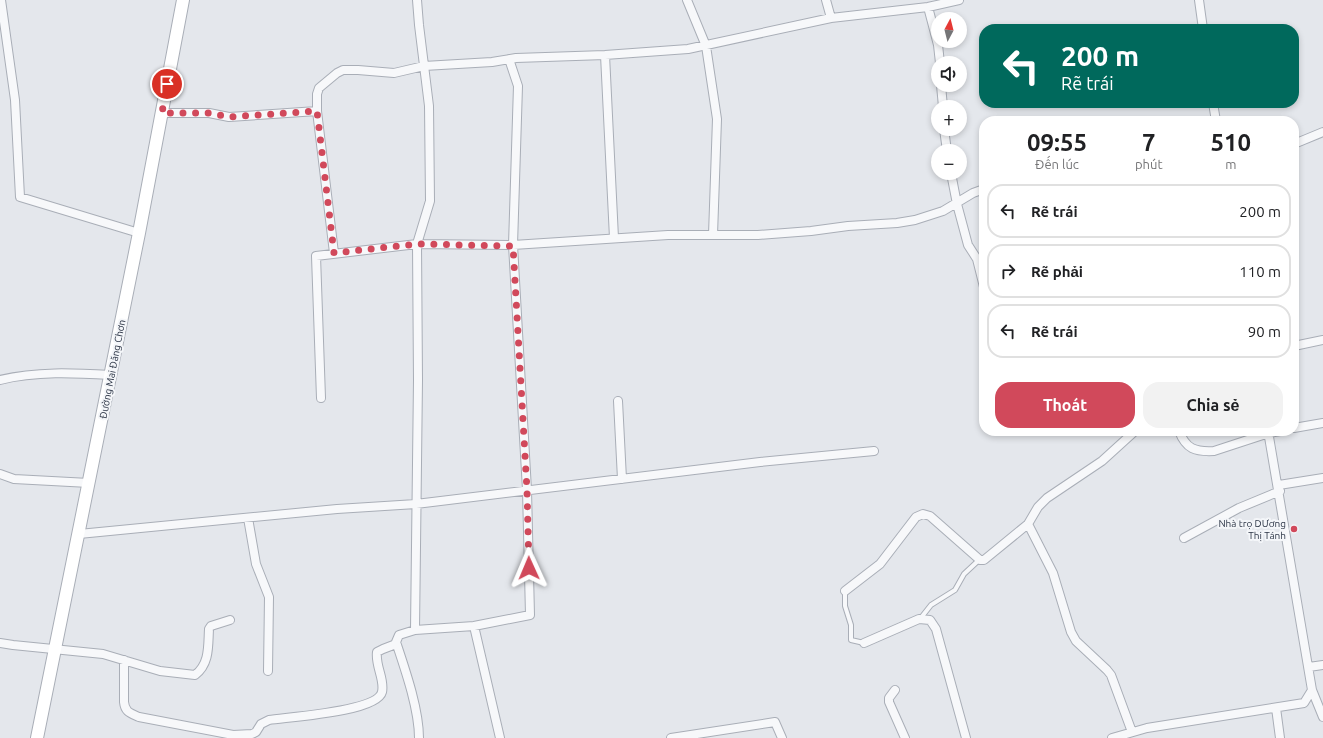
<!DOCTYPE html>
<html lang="vi">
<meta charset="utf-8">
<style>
:root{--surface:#fff;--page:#f2f2f2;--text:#202124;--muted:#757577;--line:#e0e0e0;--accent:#d1495b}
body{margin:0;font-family:Ubuntu,sans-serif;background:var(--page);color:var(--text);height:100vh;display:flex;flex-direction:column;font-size:15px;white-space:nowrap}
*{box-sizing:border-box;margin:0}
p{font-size:13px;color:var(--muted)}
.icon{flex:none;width:22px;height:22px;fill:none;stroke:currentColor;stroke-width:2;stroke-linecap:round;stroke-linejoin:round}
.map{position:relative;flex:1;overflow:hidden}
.panel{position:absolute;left:979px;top:116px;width:320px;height:320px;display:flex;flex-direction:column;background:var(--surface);border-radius:16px;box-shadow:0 2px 6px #0003}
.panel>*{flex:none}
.top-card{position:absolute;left:979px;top:24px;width:320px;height:84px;border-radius:16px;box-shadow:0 2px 6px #0003;background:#00695c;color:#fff;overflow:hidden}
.needle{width:26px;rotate:7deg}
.tools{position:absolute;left:931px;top:12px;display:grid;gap:8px}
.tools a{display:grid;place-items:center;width:36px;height:36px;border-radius:50%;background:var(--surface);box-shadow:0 2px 6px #0003;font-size:20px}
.pin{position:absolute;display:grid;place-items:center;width:34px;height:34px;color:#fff;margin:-17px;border:2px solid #fff;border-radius:50%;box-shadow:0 1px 4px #0007}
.me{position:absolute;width:44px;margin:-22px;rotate:359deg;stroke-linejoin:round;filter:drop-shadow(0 0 3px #0008)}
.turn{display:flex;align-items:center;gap:14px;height:84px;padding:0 16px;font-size:18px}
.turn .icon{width:52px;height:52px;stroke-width:2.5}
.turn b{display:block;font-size:28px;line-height:34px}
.eta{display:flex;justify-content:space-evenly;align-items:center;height:68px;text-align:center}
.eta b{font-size:24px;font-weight:700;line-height:28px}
.button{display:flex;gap:8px;margin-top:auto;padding:8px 16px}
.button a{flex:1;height:46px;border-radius:16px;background:var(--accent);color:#fff;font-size:16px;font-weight:700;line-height:46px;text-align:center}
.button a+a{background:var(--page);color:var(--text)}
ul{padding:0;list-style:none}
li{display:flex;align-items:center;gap:12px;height:54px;margin:0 8px 6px;padding:0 8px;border:2px solid var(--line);border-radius:16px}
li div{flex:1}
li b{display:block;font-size:15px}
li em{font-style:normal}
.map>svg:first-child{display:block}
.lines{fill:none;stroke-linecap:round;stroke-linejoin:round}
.lane-casing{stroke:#a9aeb7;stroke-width:6}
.street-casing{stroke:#a9aeb7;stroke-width:10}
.secondary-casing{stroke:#a9aeb7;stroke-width:14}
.lane{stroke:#f7f8fa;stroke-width:4}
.street{stroke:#f7f8fa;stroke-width:8}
.secondary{stroke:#fff;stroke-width:12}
.route{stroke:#d1495b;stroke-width:7;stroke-dasharray:0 12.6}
.poi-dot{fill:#d1495b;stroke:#f4f6f9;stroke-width:1.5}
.labels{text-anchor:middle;stroke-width:4;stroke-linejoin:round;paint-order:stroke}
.street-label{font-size:10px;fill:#2b3445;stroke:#f4f6f9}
.poi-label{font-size:10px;fill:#2b3445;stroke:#f4f6f9;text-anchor:end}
</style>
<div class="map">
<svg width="1323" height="738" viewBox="0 0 1323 738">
<rect width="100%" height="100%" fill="#e4e7ec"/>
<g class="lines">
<!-- lane casing -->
<g class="lane-casing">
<path id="lane" d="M845,591V606L851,625V640L864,643
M920,619L931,605L955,590L964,574L979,560"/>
</g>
<!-- street casing -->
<g class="street-casing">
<path id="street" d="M1,0L15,100L20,197L139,233
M687,0L706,46L717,119L713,235
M826,0L831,18
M1199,0L1203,29
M928,7L938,45L940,63
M605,55L614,238
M941,85L943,107
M1213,103L1216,121
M162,113H209L229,117L317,111
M944,129L947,151
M1294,144L1323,132
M951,173L957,204L968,245L977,259L984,287
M334,253L317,111V94L319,88L337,73L343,70H358L394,73L424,66L492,62L516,58L605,55L688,49L831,18L928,7L959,0
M1294,346L1323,340
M0,380C36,371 74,373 111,375
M321,398L316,256L417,244L513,245L668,235H758L811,231L848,226L897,223L915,220L943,211L973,193L984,189
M618,401L622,479
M1294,428L1323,423
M1179,431C1186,449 1195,452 1214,451L1269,433L1280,431
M1268,431L1312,690L1323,717
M0,474L14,479L89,483
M1279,485L1323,478
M248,518L256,564L269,597L268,671
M79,534L337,509L416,504L760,462L874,451
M1184,538L1239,508L1280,491
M845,591L880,564L916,517L923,514L930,516L980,560H984L1028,524
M474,626L500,738
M415,630L418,380L417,244L430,201L429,106L419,25L417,0
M0,643L13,645L103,654L160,671L195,675C210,664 208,645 209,629L211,626L230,620
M864,643L919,619L930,620L936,629L966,738
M124,660V702C125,712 130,713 139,717L233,735L252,734L256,732L261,724L269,720C288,717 377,712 382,692C385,679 375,666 377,652L383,649L396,644
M1309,667L1323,665
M895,690L889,698V702L905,738
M1276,708L1280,738
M1132,732L1111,675L1107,670L1076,641L1071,632L1053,573L1028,524L1038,507L1047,498L1102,461L1135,431
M419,738C419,709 405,669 396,642L399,635L415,630L474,626L530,615L527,490L513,245L518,86L509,59
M671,738L775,722L782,738
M1112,738L1147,728L1304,703L1312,690"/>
</g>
<!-- secondary casing -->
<g class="secondary-casing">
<path id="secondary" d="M37,738L139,233L183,0"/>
</g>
<!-- lane -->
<use href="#lane" class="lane"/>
<!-- street -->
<use href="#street" class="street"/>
<!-- secondary -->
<use href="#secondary" class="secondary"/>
</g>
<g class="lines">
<!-- route -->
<path class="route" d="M167,84L162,113H209L229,117L317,111L334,253L417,244L513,246L527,490L529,568"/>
</g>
<!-- markers -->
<circle class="poi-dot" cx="1294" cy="529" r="4"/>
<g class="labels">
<!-- street labels -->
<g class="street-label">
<text transform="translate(112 369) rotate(-79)" y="4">Đường Mai Đăng Chơn</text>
</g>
<!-- poi labels -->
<g class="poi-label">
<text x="1286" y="527">Nhà trọ DƯơng<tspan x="1286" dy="12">Thị Tánh</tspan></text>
</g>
</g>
</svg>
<div class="tools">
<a><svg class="needle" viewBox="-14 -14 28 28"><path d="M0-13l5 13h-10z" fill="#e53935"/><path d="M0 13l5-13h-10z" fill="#757577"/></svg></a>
<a><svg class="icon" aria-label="sound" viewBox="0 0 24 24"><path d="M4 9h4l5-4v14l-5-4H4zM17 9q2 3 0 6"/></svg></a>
<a>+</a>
<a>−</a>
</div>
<div class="pin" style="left:167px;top:84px;background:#d93025"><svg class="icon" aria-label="arrive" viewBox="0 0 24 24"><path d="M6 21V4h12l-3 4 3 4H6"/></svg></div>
<svg class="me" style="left:529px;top:568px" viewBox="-20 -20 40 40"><path d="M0-17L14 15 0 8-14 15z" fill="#d1495b" stroke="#fff" stroke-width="4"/></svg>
<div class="top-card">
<div class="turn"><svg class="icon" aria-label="left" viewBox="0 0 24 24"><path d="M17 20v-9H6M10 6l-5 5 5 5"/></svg><div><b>200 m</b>Rẽ trái</div></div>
</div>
<section class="panel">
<div class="eta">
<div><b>09:55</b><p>Đến lúc</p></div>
<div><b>7</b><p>phút</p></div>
<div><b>510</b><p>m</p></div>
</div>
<ul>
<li><svg class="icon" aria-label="left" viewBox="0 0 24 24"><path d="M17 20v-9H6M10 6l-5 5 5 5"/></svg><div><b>Rẽ trái</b></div><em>200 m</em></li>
<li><svg class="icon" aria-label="right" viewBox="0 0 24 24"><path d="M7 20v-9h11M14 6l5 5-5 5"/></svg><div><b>Rẽ phải</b></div><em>110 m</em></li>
<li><svg class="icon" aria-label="left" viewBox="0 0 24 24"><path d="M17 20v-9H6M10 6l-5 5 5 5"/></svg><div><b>Rẽ trái</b></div><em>90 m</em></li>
</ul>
<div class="button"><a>Thoát</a><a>Chia sẻ</a></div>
</section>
</div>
